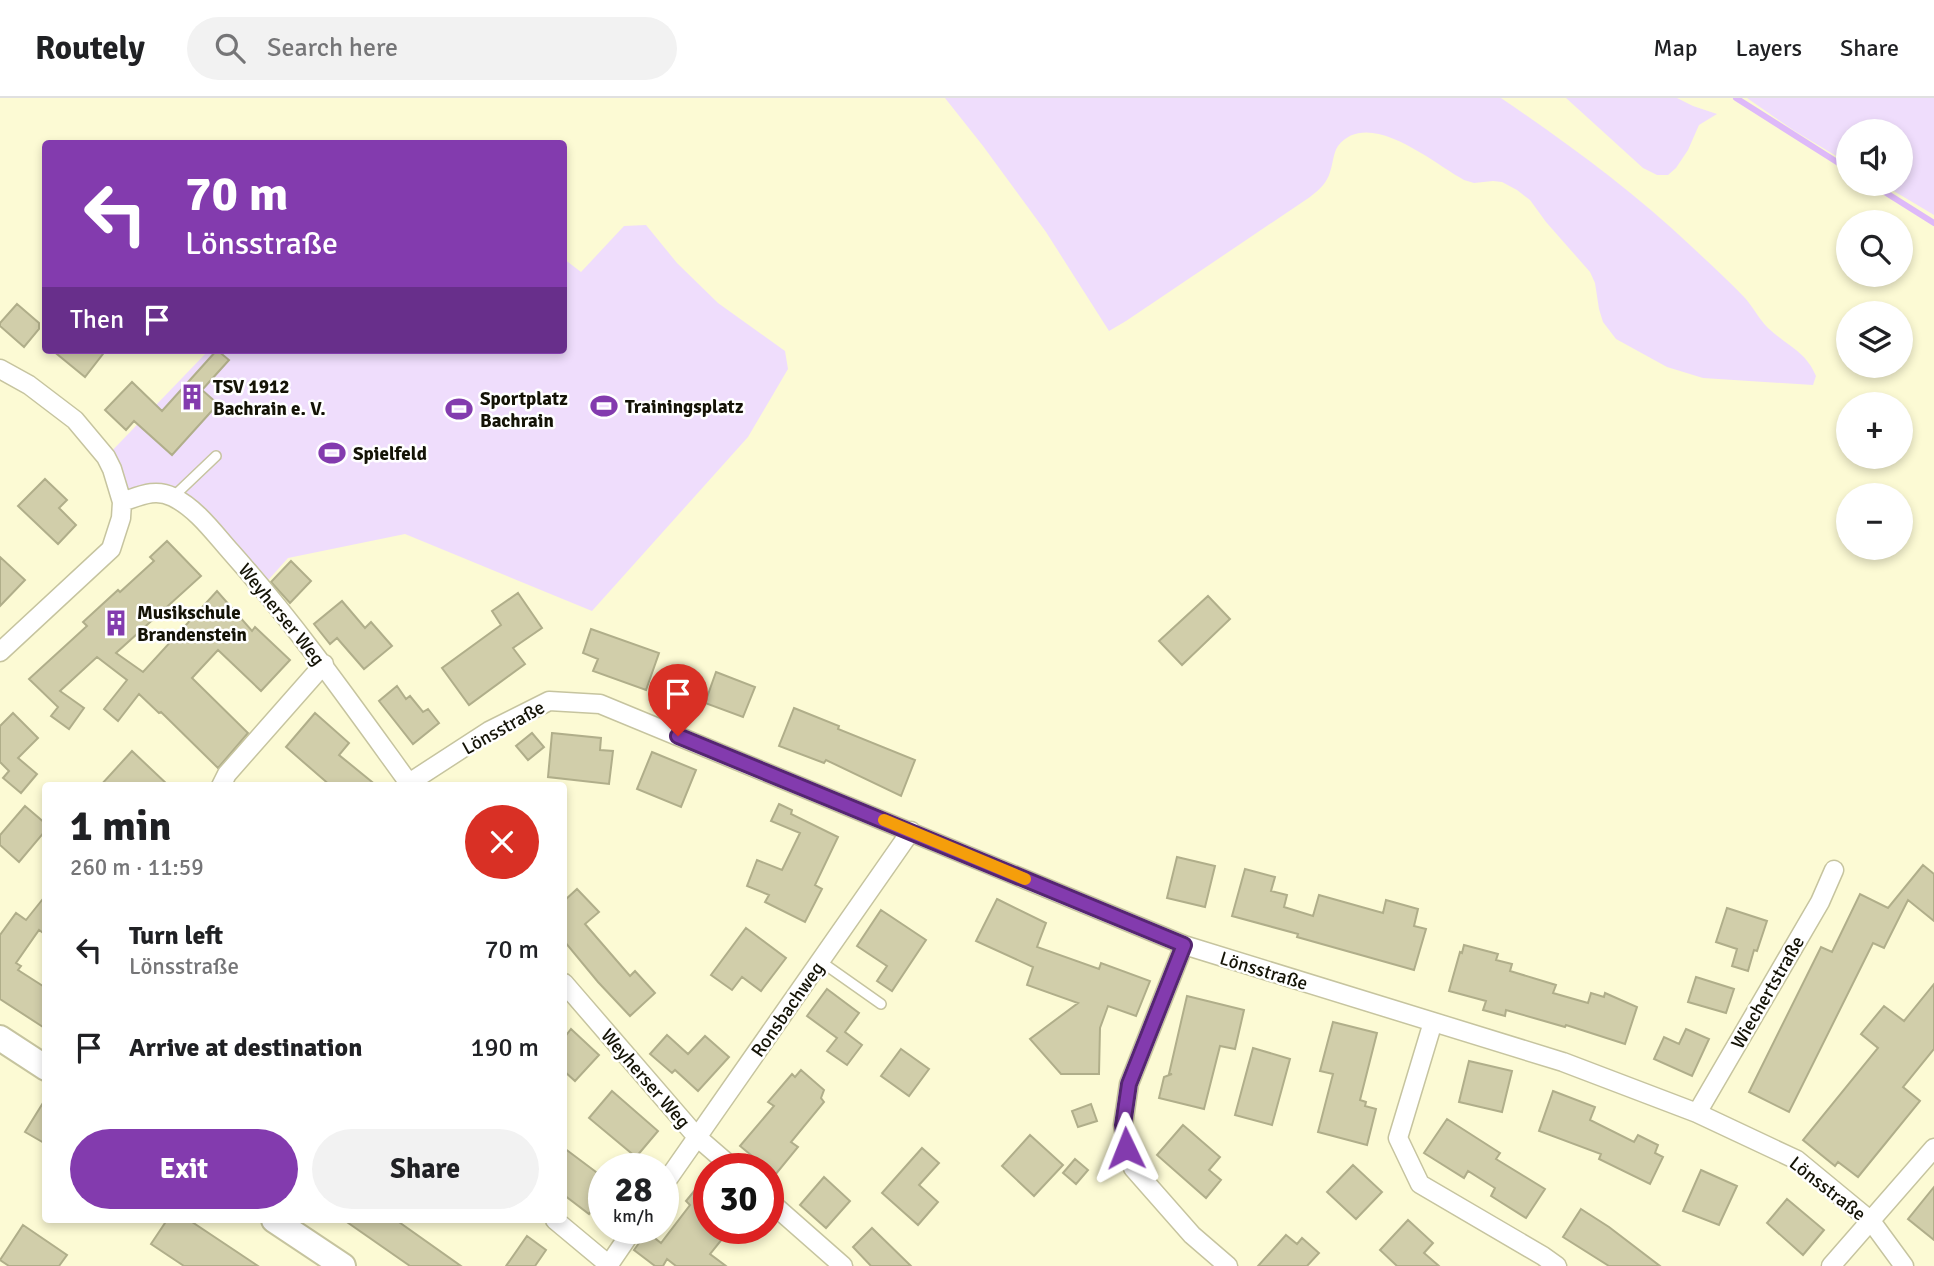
<!DOCTYPE html>
<meta charset="utf-8">
<style>
:root{--surface:#fff;--page:#f2f2f2;--text:#202124;--muted:#757577;--line:#e0e0e0;--accent:#833bae}
body{margin:0;font-family:Signika,sans-serif;background:var(--page);color:var(--text);height:100vh;display:flex;flex-direction:column;font-size:26px;white-space:nowrap}
*{box-sizing:border-box;margin:0}
p{font-size:23px;color:var(--muted)}
.icon{flex:none;width:38px;height:38px;fill:none;stroke:currentColor;stroke-width:2;stroke-linecap:round;stroke-linejoin:round}
.map{position:relative;flex:1;overflow:hidden}
.drawer{position:absolute;left:42px;top:684px;width:525px;height:441px;display:flex;flex-direction:column;background:var(--surface);border-radius:7px;box-shadow:0 4px 10px #0003}
.drawer>*{flex:none}
.banner{position:absolute;left:42px;top:42px;width:525px;height:214px;border-radius:7px;box-shadow:0 4px 10px #0003;background:#833bae;color:#fff;overflow:hidden}
.tools{position:absolute;left:1836px;top:21px;display:grid;gap:14px}
.tools a{display:grid;place-items:center;width:77px;height:77px;border-radius:50%;background:var(--surface);box-shadow:0 4px 10px #0003;font-size:35px}
.speed{position:absolute;left:588px;top:1055px;display:flex;gap:14px;font-size:35px;font-weight:700;text-align:center}
.speed>*{display:grid;place-content:center;width:91px;height:91px;border-radius:50%;background:var(--surface);box-shadow:0 4px 10px #0003;line-height:1}
.speed small{font-size:18px;font-weight:400}
.speed .limit{border:10px solid #d22;background:#fff;color:#111}
.pin{position:absolute;display:grid;place-items:center;width:60px;height:60px;color:#fff;margin:-72px -30px;border-radius:50% 50% 50% 0;rotate:-45deg;box-shadow:0 0 7px #0007}
.pin .icon{rotate:45deg}
.me{position:absolute;width:77px;margin:-38px;rotate:358deg;stroke-linejoin:round;filter:drop-shadow(0 0 5px #0008)}
.turn{display:flex;align-items:center;gap:24px;height:147px;padding:0 28px;font-size:32px}
.turn .icon{width:91px;height:91px;stroke-width:2.5}
.turn b{display:block;font-size:49px;line-height:60px}
.then{display:flex;align-items:center;height:66px;padding:0 28px;background:#0003;gap:14px;font-size:26px}
.round{display:grid;place-items:center;flex:none;width:74px;height:74px;border-radius:37px;background:var(--page)}
.summary{display:flex;align-items:center;justify-content:space-between;height:119px;padding:0 28px}
h1{font-size:42px;font-weight:800;line-height:52px}
.button{display:flex;gap:14px;margin-top:auto;padding:14px 28px}
.button a{flex:1;height:80px;border-radius:42px;background:var(--accent);color:#fff;font-size:28px;font-weight:800;line-height:80px;text-align:center}
.button a+a{background:var(--page);color:var(--text)}
ul{padding:0;list-style:none}
li{display:flex;align-items:center;gap:21px;height:98px;padding:0 28px}
li div{flex:1}
li b{display:block;font-size:26px}
li em{font-style:normal}
header{display:flex;align-items:center;gap:42px;box-sizing:border-box;height:98px;padding:0 35px;background:var(--surface);border-bottom:2px solid var(--line)}
header strong{font-size:33px}
nav{display:flex;gap:38px;margin-inline-start:auto;font-size:24px}
.search{width:490px;height:63px;background:var(--page);display:flex;align-items:center;gap:18px;box-sizing:border-box;padding:0 24px;border-radius:38px;color:var(--muted);font-size:26px}
.map>svg:first-child{display:block}
.green{fill:#efddfc}
.lines{fill:none;stroke-linecap:round;stroke-linejoin:round}
.stream{stroke:#deb9f9;stroke-width:6}
.building{fill:#d1ceaa;stroke:#b0ae8a;stroke-width:2}
.service-casing{stroke:#c6c49f;stroke-width:12}
.minor-casing{stroke:#c6c49f;stroke-width:21}
.secondary-casing{stroke:#c6c49f;stroke-width:28}
.service{stroke:#fff;stroke-width:9}
.minor{stroke:#fff;stroke-width:18}
.secondary{stroke:#fff;stroke-width:24}
.route-casing{stroke:#552671;stroke-width:18}
.route{stroke:#833bae;stroke-width:12}
.slow{stroke:#f59e0b;stroke-width:12}
.labels{text-anchor:middle;stroke-width:5;stroke-linejoin:round;paint-order:stroke}
.poi-label{font-size:19px;font-weight:bold;fill:#141306;stroke:#fff;text-anchor:start}
.street-label{font-size:19px;fill:#141306;stroke:#fff}
</style>
<header>
<strong>Routely</strong>
<div class="search"><svg class="icon" aria-label="search" viewBox="0 0 24 24"><circle cx="10" cy="10" r="6"/><path d="M15 15l6 6"/></svg>Search here</div>
<nav><a>Map</a><a>Layers</a><a>Share</a></nav>
</header>
<div class="map">
<svg width="1934" height="1168" viewBox="0 0 1934 1168">
<rect width="100%" height="100%" fill="#fcfad4"/>
<!-- green -->
<path class="green" d="M945,0H1501C1567,45 1633,93 1691,148C1709,165 1728,182 1745,200C1753,209 1759,221 1768,230C1786,247 1806,253 1816,278L1813,287L1703,280L1667,269L1616,241L1603,224L1599,211L1595,185L1590,174L1546,124L1530,102L1517,92L1502,84L1493,83L1474,85L1464,82C1434,66 1369,9 1338,48C1333,55 1333,66 1330,74C1327,85 1319,92 1310,99L1126,223L1109,233L1046,134L983,48Z
M1566,0H1677L1693,8L1717,16L1699,27L1688,52L1676,70L1668,77H1657L1643,70Z
M1747,0H1934V117L1882,86H1900V33H1848V65L1793,32Z
M646,127L677,165L718,205L785,253L788,271L748,339L592,513L405,436L288,460L262,489L173,399L122,404L106,359L209,252H564V161L581,174L624,128Z"/>
<g class="lines">
<!-- stream -->
<path class="stream" d="M1736,0L1848,71
M1872,86L1934,125"/>
</g>
<!-- building -->
<path class="building" d="M17,206L39,225V231L24,249L0,228V225Z
M52,252H106L85,279Z
M217,252L229,262L202,292L218,306L172,357L134,323L126,332L105,312L132,284L162,313Z
M45,381L67,402L59,410L76,427L58,446L18,408Z
M167,443L201,478L116,555L143,574L217,493L252,533L255,529L290,562L261,593L218,552L192,580L248,635L218,670L161,614L159,615L139,596L118,623L104,611L127,582L97,559L60,593L84,610L69,631L51,618L58,609L29,581L87,528L83,524L118,492L120,494L154,463L150,459Z
M0,459L25,482L0,508Z
M291,463L311,483L290,505L271,484Z
M518,495L542,530L513,550L525,566L469,607L442,570L501,527L492,513Z
M1208,498L1230,521L1182,567L1159,543Z
M342,503L365,530L371,524L392,548L364,571L337,540L330,546L314,526Z
M591,531L659,555L646,592L593,573L598,561L583,555Z
M716,574L755,589L743,619L705,605Z
M397,588L406,601L410,598L423,614L428,611L439,625L413,646L379,603Z
M794,610L839,628L838,631L915,662L901,698L826,662L824,665L779,648Z
M13,615L38,640L18,660L37,676L21,695L3,680L9,673L0,664V628Z
M315,615L349,645L339,657L377,688H331L286,649Z
M532,635L544,649L528,662L516,648Z
M552,635L601,640L600,652L613,653L609,686L548,679Z
M132,653L169,688H100Z
M652,654L696,672L681,709L637,691Z
M779,706L792,712L791,716L838,739L815,787L822,791L805,824L765,804L769,797L747,788L757,762L782,772L800,735L771,723Z
M25,708L46,726V732L19,764L0,747V737Z
M1177,759L1215,768L1205,809L1167,800Z
M1923,767L1934,776V823L1908,802L1884,850L1873,845L1789,1014L1749,994L1821,849L1832,854L1860,796L1888,810Z
M1245,771L1275,779L1271,793L1287,797L1284,809L1313,818L1319,797L1383,815L1386,802L1418,811L1414,828L1426,831L1414,872L1297,839L1298,836L1232,818Z
M577,791L599,814L585,826L630,878L635,873L655,895L630,918L598,884L564,843V803Z
M46,797V837L39,832L16,865L21,868L18,872L46,890V931L0,901V837L16,815L26,822Z
M997,801L1046,825L1037,849L1099,871L1101,865L1150,883L1136,918L1108,908L1100,930L1099,976H1061L1030,941L1078,905L1027,887L1033,869L976,843Z
M1727,810L1767,823L1757,853L1754,852L1748,873L1732,868L1737,851L1716,844Z
M881,812L926,842L892,893L877,883L887,868L857,848Z
M746,830L786,860L761,893L742,879L732,892L711,877Z
M1464,847L1498,856L1496,862L1512,866L1510,873L1556,887L1553,895L1588,905L1591,895L1604,899L1605,895L1637,909L1625,946L1566,927L1565,929L1506,912L1505,918L1483,912L1486,903L1449,893L1460,854L1462,855Z
M1696,879L1734,891L1726,915L1688,904Z
M1934,886V951L1903,989L1920,1003L1858,1079L1838,1064L1835,1068L1803,1042L1878,950L1861,936L1884,908L1904,923Z
M827,891L859,915L845,934L862,947L847,967L827,953L837,940L807,918Z
M1187,898L1244,912L1235,951L1220,948L1204,1011L1159,1000L1164,979L1172,976H1169Z
M1333,924L1377,935L1360,1002L1366,1004L1365,1008L1376,1011L1367,1047L1318,1034L1333,976L1320,973Z
M571,931L599,957L575,983L564,973V940Z
M1686,931L1709,941L1692,978L1654,961L1664,939L1679,946Z
M667,937L688,956L705,938L729,959L698,993L675,972L672,975L650,956Z
M1253,950L1290,961L1272,1027L1235,1017Z
M901,951L929,971L909,998L881,978Z
M1469,963L1512,973L1502,1014L1459,1004Z
M801,972L824,992L821,1000L824,1004L791,1044L798,1049L775,1077L740,1048L774,1008L768,1004L792,976L795,979Z
M612,993L658,1033L636,1059L589,1020Z
M1553,993L1595,1009L1590,1022L1634,1044L1638,1037L1658,1047L1655,1055L1663,1059L1650,1086L1599,1061L1601,1056L1539,1033Z
M46,1000V1046L25,1034Z
M1091,1006L1097,1023L1078,1029L1072,1013Z
M1447,1021L1500,1055L1496,1061L1545,1091L1526,1120L1491,1098L1495,1090L1468,1073L1464,1080L1424,1055Z
M1183,1027L1220,1059L1209,1072L1221,1082L1206,1100L1157,1057Z
M1030,1037L1063,1067L1034,1098L1002,1068Z
M564,1050L604,1080V1096L589,1116L564,1097Z
M922,1050L939,1065L919,1087L938,1104L918,1127L882,1095Z
M1075,1061L1088,1072L1076,1086L1063,1075Z
M1353,1067L1382,1094L1356,1121L1327,1094Z
M1701,1072L1737,1088L1719,1127L1683,1113Z
M709,1075V1130H731L710,1156L726,1168H676L667,1161L663,1168H655L634,1152L647,1134L661,1145L690,1107L686,1103Z
M824,1079L850,1103L826,1130L800,1107Z
M1934,1089V1142L1908,1121Z
M1787,1101L1824,1132L1803,1157L1767,1125Z
M1581,1111L1609,1129L1660,1168H1609L1563,1139Z
M167,1122H189L258,1168H184L151,1146Z
M344,1122H396L461,1168H410Z
M1408,1122L1433,1145L1424,1155L1439,1168H1397L1380,1152Z
M23,1127L67,1157L59,1168H9L0,1162Z
M872,1130L911,1168H871L853,1149Z
M1286,1137L1297,1146L1302,1140L1319,1155L1307,1168H1258Z
M527,1138L546,1152L535,1168H506Z"/>
<g class="lines">
<!-- service casing -->
<g class="service-casing">
<path id="service" d="M173,399L216,358
M820,863L881,906"/>
</g>
<!-- minor casing -->
<g class="minor-casing">
<path id="minor" d="M0,271L29,287L75,322L106,359L112,371L122,404L121,420L111,451L0,554
M122,404C140,398 155,390 173,399C197,411 214,435 231,454C297,528 353,608 411,688
M409,685L489,633L549,603L600,606L1184,847L1563,964L1697,1015L1797,1062L1871,1123L1904,1168
M221,688L227,676L324,566
M1184,847L1129,986L1123,1027L1127,1050L1133,1070L1192,1137L1228,1168
M564,885L697,1039L734,1071
M1433,924L1398,1040L1420,1086L1543,1158L1557,1168
M1697,1015L1820,804L1834,772
M663,1088L911,733
M768,1102L843,1168
M555,1122L609,1167
M608,1168L634,1130
M1831,1168L1934,1050"/>
</g>
<!-- secondary casing -->
<g class="secondary-casing">
<path id="secondary" d="M0,940L46,970
M274,1122L343,1168"/>
</g>
<!-- service -->
<use href="#service" class="service"/>
<!-- minor -->
<use href="#minor" class="minor"/>
<!-- secondary -->
<use href="#secondary" class="secondary"/>
</g>
<g class="lines">
<!-- route casing -->
<g class="route-casing">
<path id="route" d="M678,638L1184,847L1129,986L1123,1027L1126,1050"/>
</g>
<!-- route -->
<use href="#route" class="route"/>
<!-- slow -->
<path class="slow" d="M884,722L1025,781"/>
</g>
<!-- icons -->
<defs>
<g id="building-bare" transform="scale(2.1)"><path d="M-4-6H4V6H1V3H-1V6H-4ZM-2.5-4.3h1.7v1.8h-1.7ZM.8-4.3h1.7v1.8H.8ZM-2.5-1h1.7V.8h-1.7ZM.8-1h1.7V.8H.8Z" fill="#833bae" stroke="#fff" stroke-width="2.5" paint-order="stroke"/></g>
<g id="stadium-bare" transform="scale(2.1)"><path d="M0-5a6.5 5 0 1 0 0 10a6.5 5 0 1 0 0-10ZM-3.5-1.8h7v3.6h-7Z" fill="#833bae" stroke="#fff" stroke-width="2.5" paint-order="stroke"/></g>
</defs>
<g fill-rule="evenodd">
<use href="#building-bare" x="192" y="299"/>
<use href="#stadium-bare" x="604" y="308"/>
<use href="#stadium-bare" x="459" y="311"/>
<use href="#stadium-bare" x="332" y="355"/>
<use href="#building-bare" x="116" y="525"/>
</g>
<g class="labels">
<!-- poi labels -->
<g class="poi-label">
<text x="213" y="295">TSV 1912<tspan x="213" dy="22">Bachrain e. V.</tspan></text>
<text x="480" y="307">Sportplatz<tspan x="480" dy="22">Bachrain</tspan></text>
<text x="625" y="315">Trainingsplatz</text>
<text x="353" y="362">Spielfeld</text>
<text x="137" y="521">Musikschule<tspan x="137" dy="22">Brandenstein</tspan></text>
</g>
<!-- street labels -->
<g class="street-label">
<text transform="translate(282 516) rotate(51)" y="7">Weyherser Weg</text>
<text transform="translate(503 629) rotate(-29)" y="7">Lönsstraße</text>
<text transform="translate(1264 872) rotate(17)" y="7">Lönsstraße</text>
<text transform="translate(1767 894) rotate(-60)" y="7">Wiechertstraße</text>
<text transform="translate(787 911) rotate(-55)" y="7">Ronsbachweg</text>
<text transform="translate(646 980) rotate(49)" y="7">Weyherser Weg</text>
<text transform="translate(1828 1090) rotate(38)" y="7">Lönsstraße</text>
</g>
</g>
</svg>
<div class="tools">
<a><svg class="icon" aria-label="sound" viewBox="0 0 24 24"><path d="M4 9h4l5-4v14l-5-4H4zM17 9q2 3 0 6"/></svg></a>
<a><svg class="icon" aria-label="search" viewBox="0 0 24 24"><circle cx="10" cy="10" r="6"/><path d="M15 15l6 6"/></svg></a>
<a><svg class="icon" aria-label="layers" viewBox="0 0 24 24"><path d="M12 4l9 5-9 5-9-5zM3 14l9 5 9-5"/></svg></a>
<a>+</a>
<a>−</a>
</div>
<div class="speed"><div>28<small>km/h</small></div><div class="limit">30</div></div>
<div class="pin" style="left:678px;top:638px;background:#d93025"><svg class="icon" aria-label="arrive" viewBox="0 0 24 24"><path d="M6 21V4h12l-3 4 3 4H6"/></svg></div>
<svg class="me" style="left:1126px;top:1050px" viewBox="-20 -20 40 40"><path d="M0-17L14 15 0 8-14 15z" fill="#833bae" stroke="#fff" stroke-width="4"/></svg>
<div class="banner">
<div class="turn"><svg class="icon" aria-label="left" viewBox="0 0 24 24"><path d="M17 20v-9H6M10 6l-5 5 5 5"/></svg><div><b>70 m</b>Lönsstraße</div></div>
<div class="then">Then<svg class="icon" aria-label="arrive" viewBox="0 0 24 24"><path d="M6 21V4h12l-3 4 3 4H6"/></svg></div>
</div>
<section class="drawer">
<div class="summary"><div><h1>1 min</h1><p>260 m · 11:59</p></div><a class="round" style="background:#d93025;color:#fff"><svg class="icon" aria-label="close" viewBox="0 0 24 24"><path d="M6 6l12 12M18 6L6 18"/></svg></a></div>
<ul>
<li><svg class="icon" aria-label="left" viewBox="0 0 24 24"><path d="M17 20v-9H6M10 6l-5 5 5 5"/></svg><div><b>Turn left</b><p>Lönsstraße</p></div><em>70 m</em></li>
<li><svg class="icon" aria-label="arrive" viewBox="0 0 24 24"><path d="M6 21V4h12l-3 4 3 4H6"/></svg><div><b>Arrive at destination</b></div><em>190 m</em></li>
</ul>
<div class="button"><a>Exit</a><a>Share</a></div>
</section>
</div>
